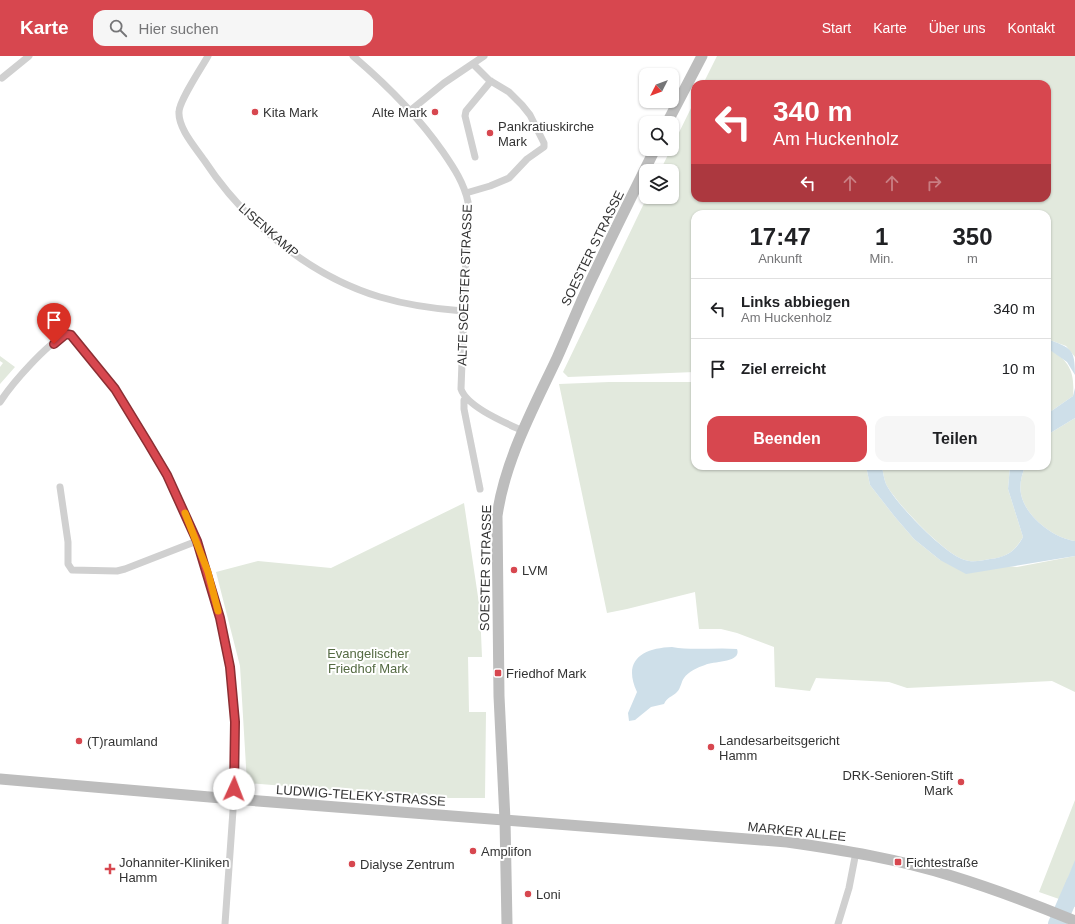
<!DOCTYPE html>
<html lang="de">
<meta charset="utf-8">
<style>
:root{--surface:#fff;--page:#f6f6f6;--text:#202124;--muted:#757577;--line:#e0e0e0;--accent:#d7474f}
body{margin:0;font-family:Arial,sans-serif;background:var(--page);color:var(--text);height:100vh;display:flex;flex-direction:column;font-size:15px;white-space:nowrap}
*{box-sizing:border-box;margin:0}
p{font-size:13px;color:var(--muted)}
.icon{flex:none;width:22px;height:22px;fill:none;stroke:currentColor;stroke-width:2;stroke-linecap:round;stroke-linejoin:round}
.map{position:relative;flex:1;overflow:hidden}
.details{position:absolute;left:691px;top:154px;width:360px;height:260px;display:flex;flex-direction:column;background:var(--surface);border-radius:12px;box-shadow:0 1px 3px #0004}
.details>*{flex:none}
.guide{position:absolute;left:691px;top:24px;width:360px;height:122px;border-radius:12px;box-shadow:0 1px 3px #0004;background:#d7474f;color:#fff;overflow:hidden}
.needle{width:26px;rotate:228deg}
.buttons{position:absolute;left:639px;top:12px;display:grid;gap:8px}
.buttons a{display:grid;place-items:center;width:40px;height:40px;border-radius:8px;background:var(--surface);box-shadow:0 1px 3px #0004;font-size:20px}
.pin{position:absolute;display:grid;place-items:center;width:34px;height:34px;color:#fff;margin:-41px -17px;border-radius:50% 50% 50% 0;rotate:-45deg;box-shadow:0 0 4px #0007}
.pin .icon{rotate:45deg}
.me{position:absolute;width:44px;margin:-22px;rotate:2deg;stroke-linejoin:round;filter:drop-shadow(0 0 3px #0008)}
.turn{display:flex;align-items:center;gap:14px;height:84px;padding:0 16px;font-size:18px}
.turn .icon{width:52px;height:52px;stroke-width:2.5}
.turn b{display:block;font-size:28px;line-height:34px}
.lanes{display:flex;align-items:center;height:38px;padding:0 16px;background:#0003;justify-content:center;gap:20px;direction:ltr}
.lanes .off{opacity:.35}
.eta{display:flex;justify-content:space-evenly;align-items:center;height:68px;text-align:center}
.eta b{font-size:24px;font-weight:800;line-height:28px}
.action{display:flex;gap:8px;margin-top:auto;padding:8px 16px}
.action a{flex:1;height:46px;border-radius:12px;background:var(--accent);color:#fff;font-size:16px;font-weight:800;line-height:46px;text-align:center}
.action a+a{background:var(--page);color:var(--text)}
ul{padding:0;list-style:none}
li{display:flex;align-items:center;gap:12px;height:60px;padding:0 16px;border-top:1px solid var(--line)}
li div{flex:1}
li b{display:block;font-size:15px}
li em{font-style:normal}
header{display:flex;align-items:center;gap:24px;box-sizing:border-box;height:56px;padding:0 20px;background:var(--accent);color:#fff}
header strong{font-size:19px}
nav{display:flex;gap:22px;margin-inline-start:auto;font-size:14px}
.search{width:280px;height:36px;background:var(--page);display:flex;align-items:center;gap:10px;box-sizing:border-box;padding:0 14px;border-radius:12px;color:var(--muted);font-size:15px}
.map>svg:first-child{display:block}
.green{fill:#e2e9dd}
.water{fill:#cedfe9}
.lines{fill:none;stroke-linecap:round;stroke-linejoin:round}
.river{stroke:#cedfe9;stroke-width:18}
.street{stroke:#d0d0d0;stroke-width:7}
.secondary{stroke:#bdbdbd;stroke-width:11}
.route-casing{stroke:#8c2e33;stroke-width:10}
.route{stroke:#d7474f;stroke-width:7}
.slow{stroke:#f59e0b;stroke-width:7}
.poi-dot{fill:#d7474f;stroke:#fff;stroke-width:1.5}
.labels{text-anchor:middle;stroke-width:4;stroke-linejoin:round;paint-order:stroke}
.poi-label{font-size:13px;fill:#333;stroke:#fff;text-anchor:start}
.street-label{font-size:13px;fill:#333;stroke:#fff}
.park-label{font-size:13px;fill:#556b43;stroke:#fff}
</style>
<header>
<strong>Karte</strong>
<div class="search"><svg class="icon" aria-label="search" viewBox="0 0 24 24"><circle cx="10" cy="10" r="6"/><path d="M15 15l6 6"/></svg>Hier suchen</div>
<nav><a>Start</a><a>Karte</a><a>Über uns</a><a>Kontakt</a></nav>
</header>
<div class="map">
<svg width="1075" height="868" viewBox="0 0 1075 868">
<rect width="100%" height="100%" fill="#fff"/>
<!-- green -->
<path class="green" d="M717,0H1075V301L1066,290L1047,283V158H695V316L568,321L563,316L647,141H672V115H660L695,44V142H1047V28H703Z
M1047,292C1069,304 1075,315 1073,340L1047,358Z
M0,300L15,311L0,328V311L3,307L0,305Z
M609,326H695V410H866L870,429L895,461L914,483L940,504L1017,511L1075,500V636L1052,625L907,632L889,626L816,622L810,635L775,631L774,591L737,577L721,573H699L695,536L627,553L607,557L559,328Z
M1075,362V485C1053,482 1025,460 1021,438C1019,428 1022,419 1025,410H1047V379Z
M882,410H1010L1008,433L1023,481C1015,495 1007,501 990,503C981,505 971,507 962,503C943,496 895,446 886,428C884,423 883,416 882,410Z
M464,447L480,554L482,601H468L469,656H486L485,742H433L247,727L240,610L216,516L258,505L331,512Z
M1075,744V806L1059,843L1039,836Z"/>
<!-- water -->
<path class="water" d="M1047,283C1071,292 1075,292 1075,319L1067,306L1047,292Z
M1075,332V362L1047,379V358L1073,340Z
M866,410H882C883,416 884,423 886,428C895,447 943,496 962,503C971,507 981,505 990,503C1006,501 1015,496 1023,481L1008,433L1010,410H1025C1022,419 1019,428 1021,438C1025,460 1053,482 1075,485V500L966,518L940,504L914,483L895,461L870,429Z
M672,591C694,595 715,591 737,593C742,607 714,605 705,609C698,611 688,616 684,622C681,626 681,632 677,636C672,641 667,641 664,648L651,651L635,664L629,665L628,657L637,636C622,604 643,592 672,591Z
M1075,804V851L1059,843Z"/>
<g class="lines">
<!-- river -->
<path class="river" d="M1057,868L1075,827"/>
<!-- street -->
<path class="street" d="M208,0C202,11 179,45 179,56C178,72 195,91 204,104C244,165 309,220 380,241C407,249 435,253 463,255
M353,0C387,29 418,60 443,96C454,112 464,127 468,146L461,333C467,351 506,367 523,375
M2,22L29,0
M411,54L444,27L484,0
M475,101L465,60L466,55L491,25
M466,137L490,130L509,122L527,103L544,91V87L530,59L522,49L509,36L489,24L473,8
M466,342L464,344V353L480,433
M0,346C13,326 46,289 66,278L71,279L115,333L167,419L197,485L220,562L230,611L235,666V726L225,868
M60,431L68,486V508L72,514L117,515L125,513L197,485
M838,868L849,832L856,796"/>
<!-- secondary -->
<path class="secondary" d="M667,67L702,0
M0,723L233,743L787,786C843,794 898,803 952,820C994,833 1034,848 1075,865
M507,868L505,764L499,640L497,460C505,404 533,353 557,302C570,273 581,244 595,216C614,175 635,134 655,93"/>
</g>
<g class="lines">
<!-- route casing -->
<g class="route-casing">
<path id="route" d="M54,288L66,278L71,279L115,333L148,387L167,419L197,485L220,562L230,611L235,666L234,733"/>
</g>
<!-- route -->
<use href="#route" class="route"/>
<!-- slow -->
<path class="slow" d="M185,457L208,516L218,555"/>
</g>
<!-- markers -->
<g class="poi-dot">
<circle cx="255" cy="56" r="4"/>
<circle cx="435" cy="56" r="4"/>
<circle cx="490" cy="77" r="4"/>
<circle cx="514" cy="514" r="4"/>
<rect x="494" y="613" width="8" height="8" rx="2"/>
<circle cx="79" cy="685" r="4"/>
<circle cx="711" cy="691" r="4"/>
<circle cx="961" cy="726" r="4"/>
<circle cx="473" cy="795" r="4"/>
<rect x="894" y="802" width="8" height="8" rx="2"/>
<circle cx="352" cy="808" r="4"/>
<path d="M108 807h4v4h4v4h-4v4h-4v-4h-4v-4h4z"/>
<circle cx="528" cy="838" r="4"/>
</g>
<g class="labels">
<!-- poi labels -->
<g class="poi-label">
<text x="263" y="61">Kita Mark</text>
<text x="427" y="61" text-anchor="end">Alte Mark</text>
<text x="498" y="75">Pankratiuskirche<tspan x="498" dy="15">Mark</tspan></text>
<text x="522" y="519">LVM</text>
<text x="506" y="622">Friedhof Mark</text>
<text x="719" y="689">Landesarbeitsgericht<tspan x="719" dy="15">Hamm</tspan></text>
<text x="87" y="690">(T)raumland</text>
<text x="953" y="724" text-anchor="end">DRK-Senioren-Stift<tspan x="953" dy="15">Mark</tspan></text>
<text x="481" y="800">Amplifon</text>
<text x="119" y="811">Johanniter-Kliniken<tspan x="119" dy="15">Hamm</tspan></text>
<text x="906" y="811">Fichtestraße</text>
<text x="360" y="813">Dialyse Zentrum</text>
<text x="536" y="843">Loni</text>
</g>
<!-- street labels -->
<g class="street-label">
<text transform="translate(269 174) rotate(41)" y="5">LISENKAMP</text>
<text transform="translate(592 192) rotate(-64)" y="5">SOESTER STRASSE</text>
<text transform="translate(464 229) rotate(-88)" y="5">ALTE SOESTER STRASSE</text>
<text transform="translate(485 512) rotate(-89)" y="5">SOESTER STRASSE</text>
<text transform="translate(361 739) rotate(4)" y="5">LUDWIG-TELEKY-STRASSE</text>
<text transform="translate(797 775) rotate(6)" y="5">MARKER ALLEE</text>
</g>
<!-- park labels -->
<g class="park-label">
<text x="368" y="602">Evangelischer<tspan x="368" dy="15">Friedhof Mark</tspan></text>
</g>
</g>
</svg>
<div class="buttons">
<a><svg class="needle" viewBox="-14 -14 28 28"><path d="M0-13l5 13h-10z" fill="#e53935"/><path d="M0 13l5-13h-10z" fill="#757577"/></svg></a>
<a><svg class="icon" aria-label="search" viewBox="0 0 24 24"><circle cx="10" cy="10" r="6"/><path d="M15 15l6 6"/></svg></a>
<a><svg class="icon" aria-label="layers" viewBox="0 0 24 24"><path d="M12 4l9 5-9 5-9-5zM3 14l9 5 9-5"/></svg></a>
</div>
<div class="pin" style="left:54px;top:288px;background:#d93025"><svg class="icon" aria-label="arrive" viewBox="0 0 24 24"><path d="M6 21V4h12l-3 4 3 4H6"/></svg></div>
<svg class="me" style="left:234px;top:733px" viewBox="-20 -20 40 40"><circle r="19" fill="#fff"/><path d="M0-13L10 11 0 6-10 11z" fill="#d7474f"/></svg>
<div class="guide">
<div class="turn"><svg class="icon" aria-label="left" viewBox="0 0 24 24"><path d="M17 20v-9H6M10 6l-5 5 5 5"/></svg><div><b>340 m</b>Am Huckenholz</div></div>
<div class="lanes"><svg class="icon" aria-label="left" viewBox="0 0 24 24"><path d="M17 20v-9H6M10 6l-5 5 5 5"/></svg><svg class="icon off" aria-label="ahead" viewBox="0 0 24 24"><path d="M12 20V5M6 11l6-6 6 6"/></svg><svg class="icon off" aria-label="ahead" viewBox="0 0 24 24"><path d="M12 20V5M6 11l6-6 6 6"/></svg><svg class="icon off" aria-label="right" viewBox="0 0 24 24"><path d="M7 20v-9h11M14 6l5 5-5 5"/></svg></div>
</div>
<section class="details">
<div class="eta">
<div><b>17:47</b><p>Ankunft</p></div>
<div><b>1</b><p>Min.</p></div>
<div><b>350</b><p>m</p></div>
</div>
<ul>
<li><svg class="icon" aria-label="left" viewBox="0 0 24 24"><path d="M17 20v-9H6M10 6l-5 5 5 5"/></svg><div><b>Links abbiegen</b><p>Am Huckenholz</p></div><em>340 m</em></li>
<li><svg class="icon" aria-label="arrive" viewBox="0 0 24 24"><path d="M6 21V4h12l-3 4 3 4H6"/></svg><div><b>Ziel erreicht</b></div><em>10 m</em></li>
</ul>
<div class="action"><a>Beenden</a><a>Teilen</a></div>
</section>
</div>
